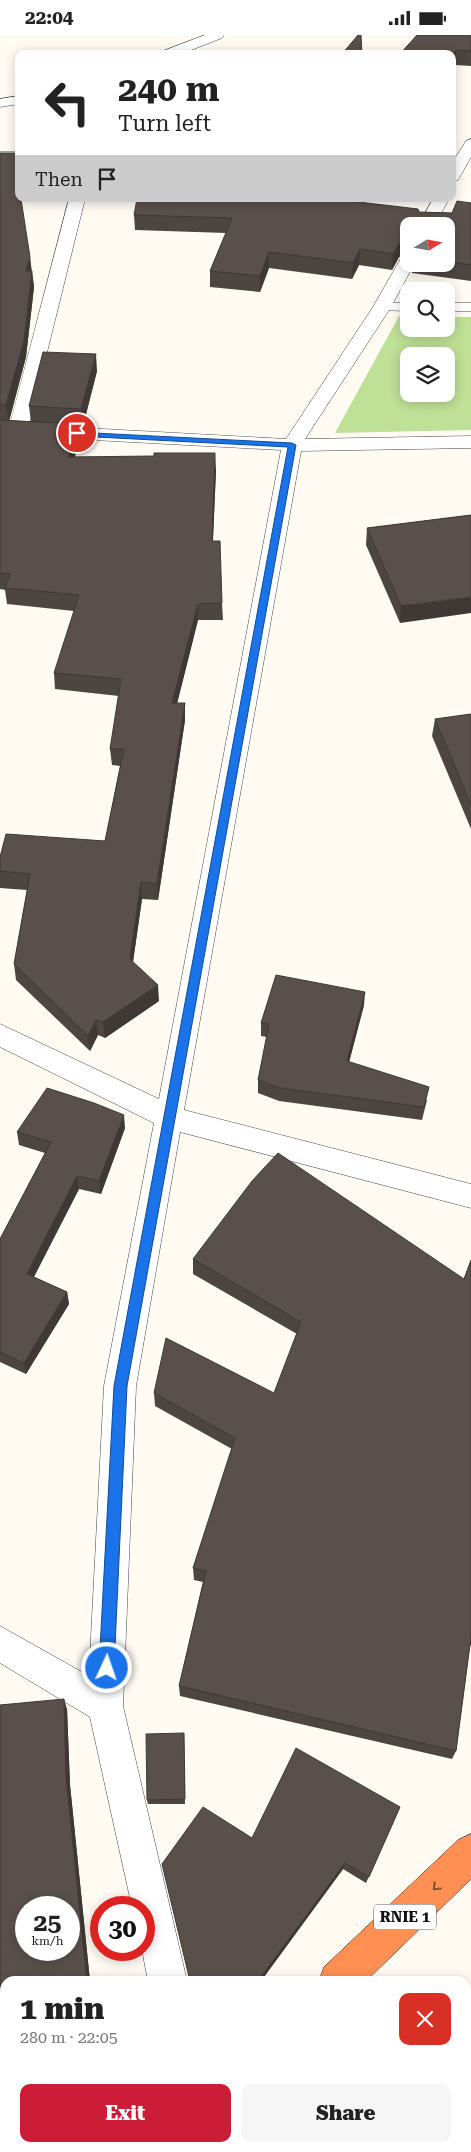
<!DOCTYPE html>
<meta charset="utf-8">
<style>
:root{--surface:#fff;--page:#f6f6f6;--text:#222;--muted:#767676;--accent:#cd1c37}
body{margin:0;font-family:"Roboto Serif",serif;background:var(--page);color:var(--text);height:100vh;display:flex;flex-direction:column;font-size:19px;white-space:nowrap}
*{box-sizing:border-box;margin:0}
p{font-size:16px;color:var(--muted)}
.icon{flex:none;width:28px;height:28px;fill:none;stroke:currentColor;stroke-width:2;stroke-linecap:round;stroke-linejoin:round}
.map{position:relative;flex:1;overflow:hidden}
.drawer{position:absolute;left:0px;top:1941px;width:471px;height:176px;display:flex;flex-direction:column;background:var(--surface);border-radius:15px 15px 0 0;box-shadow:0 2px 12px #0003}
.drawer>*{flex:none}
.top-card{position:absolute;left:15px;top:15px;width:441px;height:152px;border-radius:10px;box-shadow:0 2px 12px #0003;background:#fff;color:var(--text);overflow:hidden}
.needle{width:32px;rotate:79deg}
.controls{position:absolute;left:400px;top:182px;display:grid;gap:10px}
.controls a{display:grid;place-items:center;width:55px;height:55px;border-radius:10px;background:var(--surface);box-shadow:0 2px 12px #0003;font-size:25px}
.speed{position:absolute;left:15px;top:1861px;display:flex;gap:10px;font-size:25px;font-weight:700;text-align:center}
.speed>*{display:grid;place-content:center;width:65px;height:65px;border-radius:50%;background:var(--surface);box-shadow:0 2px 12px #0003;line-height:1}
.speed small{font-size:12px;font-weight:400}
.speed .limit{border:8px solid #d22;background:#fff;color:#111}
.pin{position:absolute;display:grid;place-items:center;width:42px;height:42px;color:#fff;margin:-21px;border:2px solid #fff;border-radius:50%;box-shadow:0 1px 5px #0007}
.me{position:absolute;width:55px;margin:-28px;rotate:3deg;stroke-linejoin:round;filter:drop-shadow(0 0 4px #0008)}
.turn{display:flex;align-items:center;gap:18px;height:105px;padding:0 20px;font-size:22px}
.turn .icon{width:65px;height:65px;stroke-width:2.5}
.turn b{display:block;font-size:35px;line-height:42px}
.then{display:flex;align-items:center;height:48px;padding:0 20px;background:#0003;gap:10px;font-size:19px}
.round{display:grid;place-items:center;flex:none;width:52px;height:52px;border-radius:10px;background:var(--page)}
.head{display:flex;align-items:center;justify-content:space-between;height:85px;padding:0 20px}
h1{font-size:30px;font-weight:800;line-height:38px}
.action{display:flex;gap:10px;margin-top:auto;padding:10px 20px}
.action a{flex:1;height:58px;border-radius:10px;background:var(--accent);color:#fff;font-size:20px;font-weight:800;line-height:58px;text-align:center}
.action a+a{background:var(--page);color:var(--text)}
.status{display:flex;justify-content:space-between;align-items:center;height:35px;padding:0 25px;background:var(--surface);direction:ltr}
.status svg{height:14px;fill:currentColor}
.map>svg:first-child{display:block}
.forest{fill:#bfe097;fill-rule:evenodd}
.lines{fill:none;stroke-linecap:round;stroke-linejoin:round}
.lane-casing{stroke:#434343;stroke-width:1}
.street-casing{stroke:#434343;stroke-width:1}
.highway-casing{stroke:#212121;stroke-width:1}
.lane{fill:#fff;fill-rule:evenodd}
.street{fill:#fff;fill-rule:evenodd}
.highway{fill:#ff8f52;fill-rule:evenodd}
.wall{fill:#4d4540}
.shaded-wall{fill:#3f3834}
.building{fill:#5a504b;stroke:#3f3834;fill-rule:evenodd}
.oneway{stroke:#885031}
.route{fill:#1a73e8;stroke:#114b97}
.labels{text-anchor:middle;stroke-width:5;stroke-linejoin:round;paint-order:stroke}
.shield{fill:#fff;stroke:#585858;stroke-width:1}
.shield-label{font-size:15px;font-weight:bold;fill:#101010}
</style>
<div class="status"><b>22:04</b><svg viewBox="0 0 49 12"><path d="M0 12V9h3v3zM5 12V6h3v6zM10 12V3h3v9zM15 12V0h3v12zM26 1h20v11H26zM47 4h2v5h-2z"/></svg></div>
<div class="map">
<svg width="471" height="2117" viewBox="0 0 471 2117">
<rect width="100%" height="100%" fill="#fffbf3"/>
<!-- forest -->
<path class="forest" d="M399,281H409V294H446V282H471V395L335,398ZM409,321H446V359H409Z"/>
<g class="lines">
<!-- lane casing -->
<g class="lane-casing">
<path id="lane" d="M382,268H409V276L377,275L375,272L377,269Z
M446,268H471V276H446Z"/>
</g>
<!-- street casing -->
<g class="street-casing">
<path id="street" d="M205,0H224L222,3L181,19H161L163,16Z
M19,61V69L0,72V64Z
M471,104V122L458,145L452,147V128L466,106Z
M0,117H19V127H0Z
M69,164H85L29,390L286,404L373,272L401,223L409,218V229H414L391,272L305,404L471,401V413L301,416L184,1075L471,1149V1173L180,1097L136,1351L123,1671L187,1946H148L142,1915H144V1872H132L90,1682L0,1628V1591L89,1641L104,1351L154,1088L0,1012V989L159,1064L281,415L0,400V388L10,389Z
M433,164H449L434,191H418Z"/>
</g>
<!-- highway casing -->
<g class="highway-casing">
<path id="highway" d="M471,1799V1844L366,1946H319L324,1932L458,1805Z
M471,2008V2051L466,2053V2010Z
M144,2112H187L186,2117H142Z
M370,2112H413L412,2117H368Z"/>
</g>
<!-- lane -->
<use href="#lane" class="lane"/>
<!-- street -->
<use href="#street" class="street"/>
<!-- highway -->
<use href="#highway" class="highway"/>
</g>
<!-- wall -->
<path class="wall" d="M471,0V31L455,30L452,19Z
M0,118L30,222L34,252L26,322L9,385L31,387L29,371L97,336L83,391H77L79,406L75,422L216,435L213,506L222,568L223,585H198L177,668H185V685L158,865L142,864L133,927L159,966L105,1003L98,1000L90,1016L16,945L14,929L27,855L0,853V822L105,806L120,731L112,730L110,714L119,661L55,654L54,638L74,576L7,569L5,555L0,554Z
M471,168V246L412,238V229H446V191H409V216L399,222L392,235L359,230L352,244L269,233L260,257L210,252V236L226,198L135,195L134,180L419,177L452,178Z
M471,480L400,588L366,510L367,493Z
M471,679V794L432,701L435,684Z
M364,970L349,1027L427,1065L422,1085L279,1066L258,1058V1045L267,1002L261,1001V988Z
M125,1093L101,1159L79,1154L34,1242L67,1257L69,1269L26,1339L0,1327V1204L45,1118L19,1110L17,1097Z
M193,1224L464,1244L471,1225V1611L470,1610L456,1716L452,1724L180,1661L179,1651L203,1547L194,1545L193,1533L232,1414L155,1371L154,1358H274L297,1299L193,1239Z
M0,1670L67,1674L70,1750L90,1946H5V2095H3L6,2117H0Z
M184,1703L185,1769H148L147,1765Z
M400,1772L366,1848L343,1834L261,1946H190L252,1803Z
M471,2107V2117H460L465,2112H466V2111Z"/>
<!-- shaded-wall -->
<path class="shaded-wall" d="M456,15L455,30L452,32V20Z
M409,201V216L399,222L392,235L393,219L401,206Z
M360,214L359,230L352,244L353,228Z
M269,217V233L260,257V241Z
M30,222L31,238L26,236Z
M32,236L34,252L26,322L9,387L6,370Z
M96,319L97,336L83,391L81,374Z
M77,389L79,406L70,438L69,422Z
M215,418L216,435L212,523V506Z
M471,562V578L400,588L401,571Z
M198,569V585L173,685L172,668Z
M185,668V685L158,865L157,849Z
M141,847L142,864L131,940L130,924Z
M158,950L159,966L105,1003L103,987Z
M365,957L364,970L346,1039L347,1026Z
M96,985L98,1000L90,1016L88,1001Z
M124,1080L125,1093L101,1159L99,1146Z
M77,1141L79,1154L29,1251L27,1239Z
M67,1257L69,1269L26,1339L24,1328Z
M64,1664L67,1674L70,1750L90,1946H87L66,1741Z
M345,1828L343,1834L261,1946H258Z
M0,2094L3,2095L6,2117H1L0,2109Z"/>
<!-- building -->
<path class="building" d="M358,0H361L362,19H342Z
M417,0H471V16L456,15L452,20V19H400Z
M0,118H15L19,145V164H21L30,222L26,236H32L24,306L6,370H0Z
M137,164H333L418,174L419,177L452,178L457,166L471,168V230L446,226V191H409V201L401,206L393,219L360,214L353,228L269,217L260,241L210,236L232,183L134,180Z
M43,317L96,319L81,374L29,371Z
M0,385L77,389L69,422L154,421V418H215L212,506H220L222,568L198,569L172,668H185L157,849L141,847L130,924L158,950L103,987L96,985L88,1001L14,929L30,839L0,836V822L6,799L105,806L124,714H110L121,644L54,638L79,560L5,553L10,539L0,538Z
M471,480V562L401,571L367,493Z
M471,679V770L435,684Z
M276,940L365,957L347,1026L429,1052L424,1072L280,1053L258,1045L269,989L261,988Z
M47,1053L94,1068L124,1080L99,1146L77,1141L27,1239L67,1257L24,1328L0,1317V1204L51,1107L17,1097Z
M278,1118L464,1244L471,1225V1602L456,1716L179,1651L206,1536L193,1533L235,1403L154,1358L166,1303L274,1358L301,1287L193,1224L252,1146Z
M64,1664L66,1741L87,1946H5V2092L0,2093V1670ZM26,1872H69V1915H26Z
M184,1698L185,1764L147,1765L146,1699Z
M296,1713L400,1772L369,1842L345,1828L258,1946H190L162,1829L203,1772L252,1803Z
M471,2110V2117H463Z"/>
<!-- one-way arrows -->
<defs><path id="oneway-chevron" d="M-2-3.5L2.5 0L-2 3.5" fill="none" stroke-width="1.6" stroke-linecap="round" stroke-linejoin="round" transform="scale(1.25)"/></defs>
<use class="oneway" href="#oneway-chevron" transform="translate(436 1852) rotate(136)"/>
<!-- route -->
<path class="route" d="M74,397L292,408L296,410L127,1351L114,1633L112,1638L107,1640L102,1638L99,1633L114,1351L288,412L77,401L74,400Z"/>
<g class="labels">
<!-- shield labels -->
<rect class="shield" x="374" y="1869.5" width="62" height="25" rx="4"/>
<g class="shield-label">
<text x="405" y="1887">RNIE 1</text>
</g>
</g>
</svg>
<div class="controls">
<a><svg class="needle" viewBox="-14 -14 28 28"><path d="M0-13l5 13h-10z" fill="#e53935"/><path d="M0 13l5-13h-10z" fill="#767676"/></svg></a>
<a><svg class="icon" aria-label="search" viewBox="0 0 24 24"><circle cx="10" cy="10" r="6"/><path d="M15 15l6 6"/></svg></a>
<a><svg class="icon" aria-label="layers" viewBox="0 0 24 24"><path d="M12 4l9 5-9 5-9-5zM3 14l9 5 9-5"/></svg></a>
</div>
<div class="speed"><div>25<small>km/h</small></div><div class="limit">30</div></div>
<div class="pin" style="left:77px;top:398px;background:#d93025"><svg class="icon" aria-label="arrive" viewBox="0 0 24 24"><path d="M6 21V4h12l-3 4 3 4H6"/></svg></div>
<svg class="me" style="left:107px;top:1633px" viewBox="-20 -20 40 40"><circle r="17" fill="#1a73e8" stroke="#fff" stroke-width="3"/><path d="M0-11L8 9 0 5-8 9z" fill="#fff"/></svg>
<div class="top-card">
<div class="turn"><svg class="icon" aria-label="left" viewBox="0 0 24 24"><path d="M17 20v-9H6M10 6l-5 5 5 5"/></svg><div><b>240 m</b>Turn left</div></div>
<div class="then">Then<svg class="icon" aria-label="arrive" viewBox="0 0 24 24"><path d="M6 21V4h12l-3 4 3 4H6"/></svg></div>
</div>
<section class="drawer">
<div class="head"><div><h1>1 min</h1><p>280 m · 22:05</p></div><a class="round" style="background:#d93025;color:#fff"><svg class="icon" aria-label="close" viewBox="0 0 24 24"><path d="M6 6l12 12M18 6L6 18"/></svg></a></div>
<div class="action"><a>Exit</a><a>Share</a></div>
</section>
</div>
